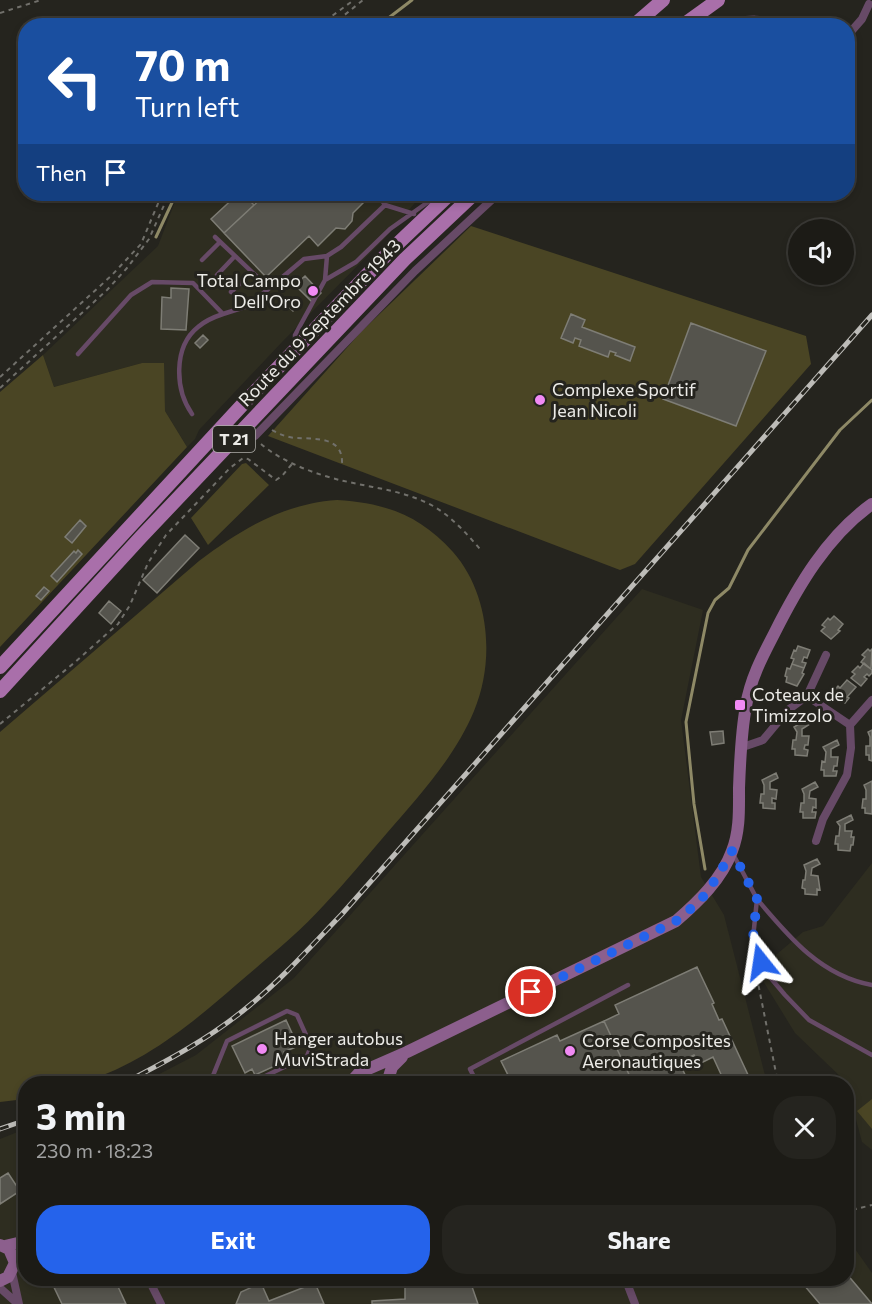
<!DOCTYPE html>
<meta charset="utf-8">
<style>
:root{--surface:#1c1b16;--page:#25241f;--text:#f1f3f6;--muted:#a0a1a1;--line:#3a3935;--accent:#2563eb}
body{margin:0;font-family:Commissioner,sans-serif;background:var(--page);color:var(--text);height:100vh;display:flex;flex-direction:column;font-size:22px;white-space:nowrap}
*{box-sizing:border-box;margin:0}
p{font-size:20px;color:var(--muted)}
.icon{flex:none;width:33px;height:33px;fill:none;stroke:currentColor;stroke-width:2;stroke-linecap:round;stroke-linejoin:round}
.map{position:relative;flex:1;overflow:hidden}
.details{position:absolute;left:18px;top:1076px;width:836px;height:210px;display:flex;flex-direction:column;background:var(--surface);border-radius:24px;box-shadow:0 3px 9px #0003,0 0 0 2px var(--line)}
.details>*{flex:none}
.top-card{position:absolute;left:18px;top:18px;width:837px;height:183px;border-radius:24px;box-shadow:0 3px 9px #0003,0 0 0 2px var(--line);background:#1a4fa0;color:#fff;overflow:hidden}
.buttons{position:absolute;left:788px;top:219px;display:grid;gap:12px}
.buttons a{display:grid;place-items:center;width:66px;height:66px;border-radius:50%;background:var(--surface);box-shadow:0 3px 9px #0003,0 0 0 2px var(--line);font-size:30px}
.pin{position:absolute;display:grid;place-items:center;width:51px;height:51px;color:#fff;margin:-26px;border:3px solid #fff;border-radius:50%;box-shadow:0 2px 6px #0007}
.me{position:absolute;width:66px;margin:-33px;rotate:345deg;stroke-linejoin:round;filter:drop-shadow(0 0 4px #0008)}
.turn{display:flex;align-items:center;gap:21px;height:126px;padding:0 18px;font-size:27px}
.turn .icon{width:78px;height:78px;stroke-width:2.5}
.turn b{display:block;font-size:42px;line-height:51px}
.then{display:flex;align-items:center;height:57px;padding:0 18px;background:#0003;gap:12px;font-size:22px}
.round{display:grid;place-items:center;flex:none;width:63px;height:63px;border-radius:24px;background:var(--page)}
.head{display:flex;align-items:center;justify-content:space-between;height:102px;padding:0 18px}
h1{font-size:36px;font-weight:700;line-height:45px}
.primary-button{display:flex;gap:12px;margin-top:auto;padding:12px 18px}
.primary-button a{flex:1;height:69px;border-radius:24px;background:var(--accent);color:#fff;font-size:24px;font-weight:700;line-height:69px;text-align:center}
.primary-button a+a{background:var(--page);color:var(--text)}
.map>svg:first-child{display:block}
.built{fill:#2e2d20}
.green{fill:#4a4524}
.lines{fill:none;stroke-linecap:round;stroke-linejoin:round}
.stream{stroke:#8e8966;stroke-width:3}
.building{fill:#55544d;stroke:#7e7d75;stroke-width:1.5}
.path{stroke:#71706b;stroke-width:2;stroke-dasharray:4.5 4.5;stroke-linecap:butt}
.lane{stroke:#674a67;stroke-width:4.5}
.street{stroke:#674a67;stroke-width:8}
.secondary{stroke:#8c5f8d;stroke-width:12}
.primary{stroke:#a96faa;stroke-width:14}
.rail-casing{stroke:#bdbcb8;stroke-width:5}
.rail{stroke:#25241e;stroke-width:3;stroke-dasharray:9;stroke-linecap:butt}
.route{stroke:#2563eb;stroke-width:10;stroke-dasharray:0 18}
.poi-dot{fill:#f18af4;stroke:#25241e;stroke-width:2}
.labels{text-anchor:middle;stroke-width:6;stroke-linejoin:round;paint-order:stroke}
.shield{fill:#25241e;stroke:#b0afab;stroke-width:1.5}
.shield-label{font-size:16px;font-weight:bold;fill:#ecebe7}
.poi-label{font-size:18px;fill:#ecebe7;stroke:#25241e;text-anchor:start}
.street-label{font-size:18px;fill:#ecebe7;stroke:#25241e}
</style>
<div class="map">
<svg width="872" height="1304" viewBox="0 0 872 1304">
<rect width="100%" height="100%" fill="#25241e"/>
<!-- built -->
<path class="built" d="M178,194H414L420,197L384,239L282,342L199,430L195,439L187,447L165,411L163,363H142L54,387L43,355L158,246Z
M642,589L703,610L681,720L701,877L724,915L767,1083H142L196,1055L294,978Z
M872,863V1150L862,1142L846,1082L795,1033L763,981L776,970L770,960L803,932L823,926Z
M25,1129L26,1278H846V1236L872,1273V1304H0V1139Z"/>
<!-- green -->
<path class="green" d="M471,226L806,336L811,364L635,564L620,570L268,436L361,332Z
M43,355L54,387L142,363H164L165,411L187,447L0,647V392Z
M246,463L269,485L208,545L191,518L242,464Z
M337,500C385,503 420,515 453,552C490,594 495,661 474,711C455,757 419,796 387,833C366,857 346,882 324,905C298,934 266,959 236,985C190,1025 144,1063 84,1082C70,1087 42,1083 26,1083L25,1099L0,1102V732L199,561C242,529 282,504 337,500Z
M872,1099V1129L857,1111Z"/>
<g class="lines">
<!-- stream -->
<path class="stream" d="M378,26L412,0
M156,237L176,194
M705,869L694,804L686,722L708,613L715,600L729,588L748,550L840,430L872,400"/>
</g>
<!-- building -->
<path class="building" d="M238,194H243L254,205L224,233L211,219Z
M266,194H368L370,196L353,213L352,221L345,229L336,228L318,246L309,236L266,277L224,233Z
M305,276L321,293L312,302L295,285Z
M171,288L189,289L186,330L161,329L162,297L171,298Z
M289,299L297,307L293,311L285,303Z
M571,314L585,320L582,327L635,347L630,361L615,355L616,353L610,351L608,357L579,346L581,340L575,338L573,343L561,338Z
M691,323L766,351L736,426L663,399Z
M203,335L208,340L200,348L195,343Z
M80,520L86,526L72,543L65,537Z
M185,535L199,548L157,593L143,580Z
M78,550L82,554L57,582L51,576L74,551L76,553Z
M44,587L49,591L41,600L36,596Z
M109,601L121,611L111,624L99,613Z
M834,616L843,624L838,630L840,631L831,639L821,631L825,627L822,625L828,618L830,620Z
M798,646L810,650L807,658L804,657L802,662L806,663L804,668L792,664L794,659L791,658L794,650L796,651Z
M868,649L870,651L872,649L871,669L861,662L865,657L862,655Z
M864,663L872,670V673L869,676L867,674L864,677L867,679L861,686L851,678L855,674L852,672L858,666L860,668Z
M792,664L804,668L802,673L804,674L797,686L786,682L787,677L785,676L787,668L790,669Z
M847,680L856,687L847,697L849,698L845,703L832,693L838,686L840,688Z
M807,719L810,724L802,729V736H809L808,745H805L804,749L808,750L807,756L795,755V749H792L793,740H796L797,732L794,727Z
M872,730V761L869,760V755H866V746H870V737L868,732Z
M723,731L724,743L712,745L710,732Z
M837,740L839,745L831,749V757H838L837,766H834L833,771H837L836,776H824V770H821L822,761L825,762L826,752L823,747Z
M776,773L778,778L770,782V789L777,790L776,799L772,798V803H775V809L763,808V803H760L761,794H764V785L762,780Z
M872,781V814L865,813V808H862L863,799H866V790L864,785Z
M815,782L818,787L810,791L809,798L816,799V808L813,807L812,812H816L815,818H803V812H800L801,803H804V794L802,789Z
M851,815L853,820L845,824V831H852L851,837H854L853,845H851L850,851L838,850V844H835L836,836H839L840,826L837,822Z
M817,859L820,864L812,868L811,875L818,876L820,890L817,889V895L805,894V889L802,888L803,880H805L806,871L804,865Z
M697,967L714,1003L712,1004L719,1020L722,1019L749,1077L737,1083H725L713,1057L699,1064L694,1055L679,1062L689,1083H633L604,1021L619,1014L615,1005Z
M286,1020L298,1046L284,1052L288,1060L255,1075L252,1069L245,1073L232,1046Z
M604,1021L633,1083H512L501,1061L557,1035L560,1041Z
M8,1173L20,1191L0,1204V1178Z
M846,1273L872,1304H820L798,1278H846Z
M63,1278H114L126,1304H62L52,1283Z
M405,1278H469L478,1304H372V1301L405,1299Z
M261,1283L269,1301L315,1283L324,1304H236L241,1292Z"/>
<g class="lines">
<!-- path -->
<path class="path" d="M0,13L41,0
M318,26L354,0
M331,26L363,0
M0,377L111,276L141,244L162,194
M0,388L107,290L127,268L149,239L169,194
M272,430C279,434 286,437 295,438C314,439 343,436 342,463
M261,444C282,462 317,475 344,481C374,488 406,491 433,506C452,517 466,533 480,549
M0,724L74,663L118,624L130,605L148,563L166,535L230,468L243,458L248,459L276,480L282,476L292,464
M755,968L778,1083
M846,1201L856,1209L872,1205"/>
<!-- lane -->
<path class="lane" d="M378,194L385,205
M215,237L269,288
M202,260L220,242
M217,275L235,256
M325,280L327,256L341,247L385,205L414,214
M231,292L252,272
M295,344V335L325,280L356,262L390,229L428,202L435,203
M78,354L131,295L152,282L193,283L223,314L248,306L304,259L327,256
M192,414C175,390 173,347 198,327C206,320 214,317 223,314
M733,854L757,899L752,948L769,976L785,995L809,1020L872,1055
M757,899C789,937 821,976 872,985
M210,1083L227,1041L287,1011L297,1015L311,1046L307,1056L251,1083
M477,1083L470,1069L628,985"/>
<!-- street -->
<path class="street" d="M719,26C745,17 766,18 792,26
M848,35L862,19L869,4
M255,436L415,271L498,194
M807,696L826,655
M850,725L872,700
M740,748L763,740L788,710L807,696L850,725L851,748L847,775L823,819L816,841
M12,1272L19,1304
M148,1278L161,1304
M625,1278L635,1304
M0,1288L18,1304"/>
<!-- secondary -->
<path class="secondary" d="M350,1083L359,1073L407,1052L676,921C698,902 722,879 732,851C740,831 739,809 739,788C740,760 741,733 746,706C750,680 762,657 774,634C798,586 827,536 872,504
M387,1083L392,1067L402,1057
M0,1245L9,1249L15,1263L8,1277L0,1281
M5,1246L26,1241
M15,1263L26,1251"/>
<!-- primary -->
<path class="primary" d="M633,26L663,0
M682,26L718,0
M0,667L244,403L391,250L450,194
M0,691L141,537L405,259L474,194"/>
<!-- rail casing -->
<g class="rail-casing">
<path id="rail" d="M124,1083C169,1060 212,1037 250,1005C283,978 312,945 342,914L872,315
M0,1129L26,1120"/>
</g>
<!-- rail -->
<use href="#rail" class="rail"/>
</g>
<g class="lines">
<!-- route -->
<path class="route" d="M531,992L676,921L700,901L718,876L732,851L757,899L752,948L761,962"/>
</g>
<!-- markers -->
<g class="poi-dot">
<circle cx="313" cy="291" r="6"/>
<circle cx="540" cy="400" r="6"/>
<rect x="734" y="699" width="12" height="12" rx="3"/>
<circle cx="262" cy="1049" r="6"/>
<circle cx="570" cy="1051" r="6"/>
</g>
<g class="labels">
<!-- shield labels -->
<rect class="shield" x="213" y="426" width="42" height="26" rx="4.5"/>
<g class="shield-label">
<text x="234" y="445">T 21</text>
</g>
<!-- poi labels -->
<g class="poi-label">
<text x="301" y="287" text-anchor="end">Total Campo<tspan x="301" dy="21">Dell'Oro</tspan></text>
<text x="552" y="396">Complexe Sportif<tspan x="552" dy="21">Jean Nicoli</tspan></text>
<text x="752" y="701">Coteaux de<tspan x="752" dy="21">Timizzolo</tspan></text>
<text x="274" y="1045">Hanger autobus<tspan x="274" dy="21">MuviStrada</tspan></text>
<text x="582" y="1047">Corse Composites<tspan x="582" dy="21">Aeronautiques</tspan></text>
</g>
<!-- street labels -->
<g class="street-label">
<text transform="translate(320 323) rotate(-46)" y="6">Route du 9 Septembre 1943</text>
</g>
</g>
</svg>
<div class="buttons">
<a><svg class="icon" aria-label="sound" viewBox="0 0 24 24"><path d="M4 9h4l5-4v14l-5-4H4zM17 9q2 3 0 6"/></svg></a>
</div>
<div class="pin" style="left:531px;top:992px;background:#d93025"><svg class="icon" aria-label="arrive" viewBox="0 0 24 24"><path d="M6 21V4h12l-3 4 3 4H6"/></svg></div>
<svg class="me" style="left:761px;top:962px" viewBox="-20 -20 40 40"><path d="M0-17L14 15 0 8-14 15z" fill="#2563eb" stroke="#fff" stroke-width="4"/></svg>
<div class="top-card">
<div class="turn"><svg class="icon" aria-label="left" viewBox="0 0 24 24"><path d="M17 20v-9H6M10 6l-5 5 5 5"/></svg><div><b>70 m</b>Turn left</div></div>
<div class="then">Then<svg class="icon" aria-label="arrive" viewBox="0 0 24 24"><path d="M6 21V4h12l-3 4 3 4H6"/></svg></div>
</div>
<section class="details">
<div class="head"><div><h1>3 min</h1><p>230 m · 18:23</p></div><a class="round"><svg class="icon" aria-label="close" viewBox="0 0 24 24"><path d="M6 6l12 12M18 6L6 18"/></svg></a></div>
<div class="primary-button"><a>Exit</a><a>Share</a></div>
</section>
</div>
